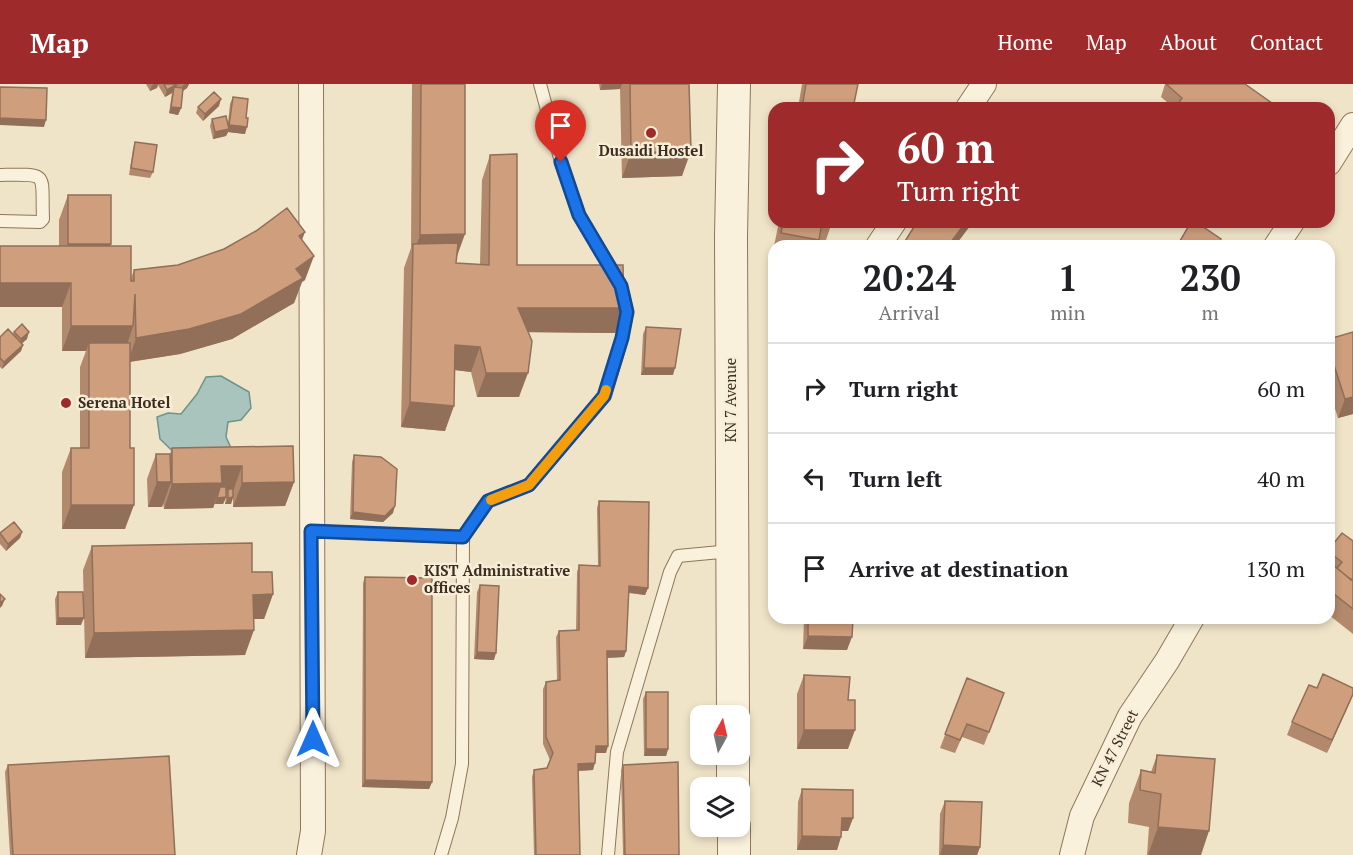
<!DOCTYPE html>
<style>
:root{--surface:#fff;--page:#f6f6f6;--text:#202124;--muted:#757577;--line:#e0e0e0;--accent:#9e2a2b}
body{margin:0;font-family:"PT Serif",serif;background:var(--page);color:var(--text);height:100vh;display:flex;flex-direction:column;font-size:22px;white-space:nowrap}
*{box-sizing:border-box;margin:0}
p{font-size:20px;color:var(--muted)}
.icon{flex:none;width:33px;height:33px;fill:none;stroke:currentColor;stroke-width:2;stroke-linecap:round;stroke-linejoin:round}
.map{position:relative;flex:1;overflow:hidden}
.sheet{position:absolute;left:768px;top:156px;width:567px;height:384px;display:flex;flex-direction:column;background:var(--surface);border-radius:18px;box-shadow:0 3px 9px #0003}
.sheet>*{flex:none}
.banner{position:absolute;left:768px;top:18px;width:567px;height:126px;border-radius:18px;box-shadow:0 3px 9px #0003;background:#9e2a2b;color:#fff;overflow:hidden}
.needle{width:39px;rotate:8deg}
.tools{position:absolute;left:690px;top:621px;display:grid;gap:12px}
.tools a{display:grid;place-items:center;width:60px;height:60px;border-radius:12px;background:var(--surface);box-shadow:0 3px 9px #0003;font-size:30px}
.pin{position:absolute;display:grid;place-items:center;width:51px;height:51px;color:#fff;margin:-62px -26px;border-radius:50% 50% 50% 0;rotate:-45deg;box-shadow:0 0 6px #0007}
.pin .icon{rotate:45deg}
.me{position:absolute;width:66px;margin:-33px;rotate:0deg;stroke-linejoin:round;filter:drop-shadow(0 0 4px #0008)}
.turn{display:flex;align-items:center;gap:21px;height:126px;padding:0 30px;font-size:27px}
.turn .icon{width:78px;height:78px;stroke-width:2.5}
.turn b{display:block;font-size:42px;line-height:51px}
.eta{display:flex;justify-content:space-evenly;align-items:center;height:102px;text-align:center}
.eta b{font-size:36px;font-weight:800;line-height:42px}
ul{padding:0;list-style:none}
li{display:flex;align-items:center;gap:18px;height:90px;padding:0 30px;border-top:2px solid var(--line)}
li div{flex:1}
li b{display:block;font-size:22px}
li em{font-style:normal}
header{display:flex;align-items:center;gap:36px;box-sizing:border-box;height:84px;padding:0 30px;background:var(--accent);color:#fff}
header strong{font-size:28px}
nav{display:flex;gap:33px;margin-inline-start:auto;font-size:21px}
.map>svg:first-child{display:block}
.water{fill:#a9c4bc;stroke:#6f938a;stroke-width:1.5}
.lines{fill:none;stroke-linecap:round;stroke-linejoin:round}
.service-casing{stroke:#8d765c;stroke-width:14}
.minor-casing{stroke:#8d765c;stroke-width:26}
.tertiary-casing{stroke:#8d765c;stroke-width:34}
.service{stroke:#faf1dc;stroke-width:12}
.minor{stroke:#faf1dc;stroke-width:24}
.tertiary{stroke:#faf1dc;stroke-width:32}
.wall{fill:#b2896c}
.shaded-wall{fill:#916f58}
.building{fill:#cf9f7d;stroke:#916f58;stroke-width:1.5}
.route-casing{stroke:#114b97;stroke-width:15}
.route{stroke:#1a73e8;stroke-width:10}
.slow{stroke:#f59e0b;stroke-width:10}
.poi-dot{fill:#9e2a2b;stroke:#f7eed8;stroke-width:2}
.labels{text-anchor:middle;stroke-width:5;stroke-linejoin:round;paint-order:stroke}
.poi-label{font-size:15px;font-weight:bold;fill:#3d2e20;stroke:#f7eed8;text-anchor:start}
.street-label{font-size:15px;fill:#3d2e20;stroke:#f7eed8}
</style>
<header>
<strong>Map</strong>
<nav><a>Home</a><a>Map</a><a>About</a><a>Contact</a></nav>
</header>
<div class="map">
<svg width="1353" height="771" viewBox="0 0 1353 771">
<rect width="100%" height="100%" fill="#f0e4c8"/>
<!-- water -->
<path class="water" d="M221,292L249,308L251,324L241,336L228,338L226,353L231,364L191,385L160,355L157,333L168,329L181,330L197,310L206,293Z"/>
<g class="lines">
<!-- service casing -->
<g class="service-casing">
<path id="service" d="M0,91C51,90 41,88 43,135L40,138L0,137
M311,447L463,453
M441,771L452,734L462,680L463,453L488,417L529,401L605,312L622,254L627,228L621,202L579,131L561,78L540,0
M608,771L617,668L670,488L678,472L731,467"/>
</g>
<!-- minor casing -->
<g class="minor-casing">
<path id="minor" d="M968,24L984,0
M1329,79L1353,41
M878,162L894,138
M1276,162L1292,138
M309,771L313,747L311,0
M1072,771L1082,732L1130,632L1167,577L1192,534"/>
</g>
<!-- tertiary casing -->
<g class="tertiary-casing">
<path id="tertiary" d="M733,632L731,152L734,0
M733,670V704
M734,742V771"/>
</g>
<!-- service -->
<use href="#service" class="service"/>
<!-- minor -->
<use href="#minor" class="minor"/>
<!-- tertiary -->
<use href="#tertiary" class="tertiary"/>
</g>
<!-- wall -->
<path class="wall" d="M146,0H189L187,4L183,7L181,24L178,31L169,29L172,9L165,13L158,1L157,4L150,7Z
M412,0H465L456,179L480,181L482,96L490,71L517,181L624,224L615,249L529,248L519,313H477L471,288L455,286L445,347L401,343L404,184L411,164Z
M599,0H689L682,92L622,94L620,5L600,6Z
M802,0H858L853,24H798Z
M1165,0H1245L1279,24H1174L1161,13Z
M233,13L246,34L245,50L228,48L226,52L213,55L210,42L212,35L228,39L230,20Z
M219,22L203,37L196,29L198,23Z
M135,58L153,88L150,94L129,91L133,65Z
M68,111L111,160L110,162L131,194L134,186L178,181L302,155L305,196L302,198L294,219L232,255L180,270L130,278L125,445H62V388L71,364H80V283L86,267H62V223H0V162H59V136Z
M779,138H832L824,162H774Z
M646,243L673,291H641L643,250Z
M14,248L27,255L22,259L23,261L21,267L2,285L0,283V253L13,250Z
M1329,255L1353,330L1338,334L1329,306Z
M172,364L294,398L285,422L233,423V414L231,420H225L226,414L223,420H215V419L213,424L164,425L163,419L162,423H148L147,395L156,370H170Z
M354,371L393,429L383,438L350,435L352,378Z
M599,417L648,504L645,511L628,509L626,567L624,573L607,574L606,669H595L593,686L578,687L580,771H534L532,693L534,686L547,684L550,676L543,660V605L546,598L557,596L556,553L559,547L576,546L577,488L579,481L598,482L597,424Z
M22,448L20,454L6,467L0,460V449Z
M1353,457V550L1329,531V465Z
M92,462L252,488L273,510L264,535H253L245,571L85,574L83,486Z
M365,493L432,698L429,705L362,703L363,499Z
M480,501L494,576L474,575L477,508Z
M58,508L81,541H56L55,515Z
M804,534H853L847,566L803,565Z
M804,591L848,616V665H797V610Z
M967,594L1004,609L984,661L962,653L955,669L940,664Z
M1317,604H1353V611L1350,618L1327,669L1287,651L1292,638Z
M646,608L668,665L666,672H644L643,615Z
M1157,671L1201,771H1147L1149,743L1128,739L1129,719L1141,686L1151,688Z
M8,681L175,771H10L5,688Z
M623,681L679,771H623L621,687Z
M802,705L853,734L848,747H842L837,766H797L798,718Z
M945,717L980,763L977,771H939L940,730Z"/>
<!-- shaded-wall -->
<path class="shaded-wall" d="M154,0H158L157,4L150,7L152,1Z
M177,0L175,7L174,3L172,9L165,13L167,6Z
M186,0H189L187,4L181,8L183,1Z
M602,0H622L620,5L600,6Z
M221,15L219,22L203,37L205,30Z
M171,23L181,24L178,31L169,29Z
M0,34L46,36L44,43L0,41Z
M229,41L247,43L245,50L228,48L226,52L213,55L215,48L227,46Z
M691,67L682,92L622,94L631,69Z
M966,138H973L955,162H948Z
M305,148L296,172L299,152Z
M465,150L456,175L413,171L420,151Z
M68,160H111L102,185H59Z
M314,172L305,196L302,198L294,219L232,255L180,270L128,278L136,254L296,185Z
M0,199H71L62,223H0Z
M518,224H624L615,249L509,248Z
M71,242H133L125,267L89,259L86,267H62Z
M29,248L27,255L19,262L21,255Z
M23,261L21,267L2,285L4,278Z
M455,261L480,263L471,288L446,285Z
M644,284H675L673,291H641Z
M486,289H528L519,313H477Z
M1353,313V330L1338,334L1345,315Z
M410,318L454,322L445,347L401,343Z
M221,382H242L233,407H219L213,424L164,425L172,400Z
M157,398H171L162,423H148Z
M294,398L285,422L233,423L242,399Z
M226,413L223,420H215L217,414Z
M233,413L231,420H225L228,414Z
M71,421H134L125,445H62Z
M395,422L393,429L383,438L350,435L353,428Z
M22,448L20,454L6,467L8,460Z
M629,502L648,504L645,511L626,508Z
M273,510L264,535H244L253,511Z
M5,515L2,522L0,524V519Z
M58,534H84L81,541H56Z
M254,546L245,571L85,574L94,549Z
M808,552L852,553L847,566L803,565Z
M607,567H626L624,573L604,574Z
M477,568L496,569L494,576L474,575Z
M1353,610L1350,618L1327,669L1332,656Z
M804,646H855L848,665H797Z
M596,662H608L606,669H593Z
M646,665H668L666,672H644Z
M595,679L593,686L575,687L578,680Z
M365,696L432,698L429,705L362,703Z
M842,734H853L848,747H837Z
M1158,743L1209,747L1201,771H1148Z
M802,752L841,753L837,766H797Z
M943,761L980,763L977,771H940Z"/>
<!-- building -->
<path class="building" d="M164,0H177L167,6Z
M421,0H465V150L420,151Z
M630,0H689L691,67L631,69Z
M806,0H858L853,24H802Z
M1166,0H1245L1279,24H1199L1197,22L1196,24H1175L1182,14Z
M0,3L47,4L46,36L0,34Z
M174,3L183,4L181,24L171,23Z
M214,8L221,15L205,30L198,23Z
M233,13L248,15L246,34H248L247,43L229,41Z
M226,32L229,45L215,48L212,35Z
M135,58L157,61L153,88L131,84Z
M517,70V181H623L624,224H518L532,257L528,289H486L480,263L455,261L454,322L410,318L413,160L458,159L456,179L489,181L490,71Z
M68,111H111V160H68Z
M287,124L305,148L299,152L314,172L296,185L303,194L241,230L189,245L136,254L135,210L133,242H71V199H0V162H131V197H134V186L178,181L224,165L256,147Z
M783,138H822L819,156L781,149Z
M917,138H966L948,162H902Z
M1191,138H1196L1221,155L1217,162H1177Z
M22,240L29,248L21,255L14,248Z
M646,243L681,245L675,284H644Z
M8,245L23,261L4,278L0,274V253Z
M1353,248V313L1345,315L1329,266V255Z
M89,259H130V364H134V421H71V364H89Z
M293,362L294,398L242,399V382H221L222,399L172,400V364Z
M156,370H170L171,398H157Z
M354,371L381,373L397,385L395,422L385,432L353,428Z
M220,403H226V413L217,414Z
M228,405H233V413L228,414Z
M599,417L649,418L648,504L629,502L626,567H607L608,662H596L595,679L578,680L580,771H536L534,686L547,684L553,669L546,653V598L560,596L559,547L579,546V481L600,482Z
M1329,428L1333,431L1329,436Z
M14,438L22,448L8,460L0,449Z
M1342,449L1353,457V494L1351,496L1337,484L1342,478L1329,468V465Z
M252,459V488H272L273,510L253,511L254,546L94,549L92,462Z
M1329,478L1353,497V525L1329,506Z
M365,493L432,494V698L365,696Z
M480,501L499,502L496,569L477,568Z
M58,508H83L84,534H58Z
M0,510L5,515L0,519Z
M808,534H853L852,553L808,552Z
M1323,590L1353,604V610L1332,656L1292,638L1309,601L1317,604Z
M804,591L850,593L848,616H855V646H804Z
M967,594L1004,609L989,648L967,640L960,656L945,650Z
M646,608H668V665H646Z
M1157,671L1215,675L1209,747L1158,743L1161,710L1140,706L1141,686L1155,689Z
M169,672L175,771H13L8,681Z
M678,678L679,771H625L623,681Z
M802,705L853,706V734H842L841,753L802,752Z
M945,717L982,718L980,763L943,761Z"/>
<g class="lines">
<!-- route casing -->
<g class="route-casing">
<path id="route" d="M313,655L311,447L463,453L488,417L529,401L604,312L622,254L627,228L621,202L579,131L561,78"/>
</g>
<!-- route -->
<use href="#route" class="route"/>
<!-- slow -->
<path class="slow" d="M491,416L529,401L604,312L606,306"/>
</g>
<!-- markers -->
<g class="poi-dot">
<circle cx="651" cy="49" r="6"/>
<circle cx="66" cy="319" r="6"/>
<circle cx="412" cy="496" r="6"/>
</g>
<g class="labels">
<!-- poi labels -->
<g class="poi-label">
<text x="651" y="72" text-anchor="middle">Dusaidi Hostel</text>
<text x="78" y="324">Serena Hotel</text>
<text x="424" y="492">KIST Administrative<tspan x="424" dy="17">offices</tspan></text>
</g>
<!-- street labels -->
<g class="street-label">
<text transform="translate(731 316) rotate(-90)" y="5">KN 7 Avenue</text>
<text transform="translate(1115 664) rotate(-63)" y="5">KN 47 Street</text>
</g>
</g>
</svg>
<div class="tools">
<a><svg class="needle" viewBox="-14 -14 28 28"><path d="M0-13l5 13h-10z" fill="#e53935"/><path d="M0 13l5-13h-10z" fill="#757577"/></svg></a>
<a><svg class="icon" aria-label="layers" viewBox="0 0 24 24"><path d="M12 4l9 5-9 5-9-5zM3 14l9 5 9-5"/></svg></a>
</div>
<div class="pin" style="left:561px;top:78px;background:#d93025"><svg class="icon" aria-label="arrive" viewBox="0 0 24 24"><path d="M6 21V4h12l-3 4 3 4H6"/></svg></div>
<svg class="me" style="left:313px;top:655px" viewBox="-20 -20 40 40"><path d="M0-17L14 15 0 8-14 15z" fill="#1a73e8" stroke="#fff" stroke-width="4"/></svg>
<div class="banner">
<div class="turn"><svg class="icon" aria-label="right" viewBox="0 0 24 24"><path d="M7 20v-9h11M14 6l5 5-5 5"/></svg><div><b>60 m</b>Turn right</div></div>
</div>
<section class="sheet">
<div class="eta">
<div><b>20:24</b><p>Arrival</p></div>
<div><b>1</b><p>min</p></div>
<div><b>230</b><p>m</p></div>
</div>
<ul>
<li><svg class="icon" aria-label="right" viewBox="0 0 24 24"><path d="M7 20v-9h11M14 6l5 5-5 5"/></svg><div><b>Turn right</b></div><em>60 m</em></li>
<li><svg class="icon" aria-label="left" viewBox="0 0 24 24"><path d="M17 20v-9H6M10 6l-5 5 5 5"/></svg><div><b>Turn left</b></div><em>40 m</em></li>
<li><svg class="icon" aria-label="arrive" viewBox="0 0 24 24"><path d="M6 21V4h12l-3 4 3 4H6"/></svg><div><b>Arrive at destination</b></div><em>130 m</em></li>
</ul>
</section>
</div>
